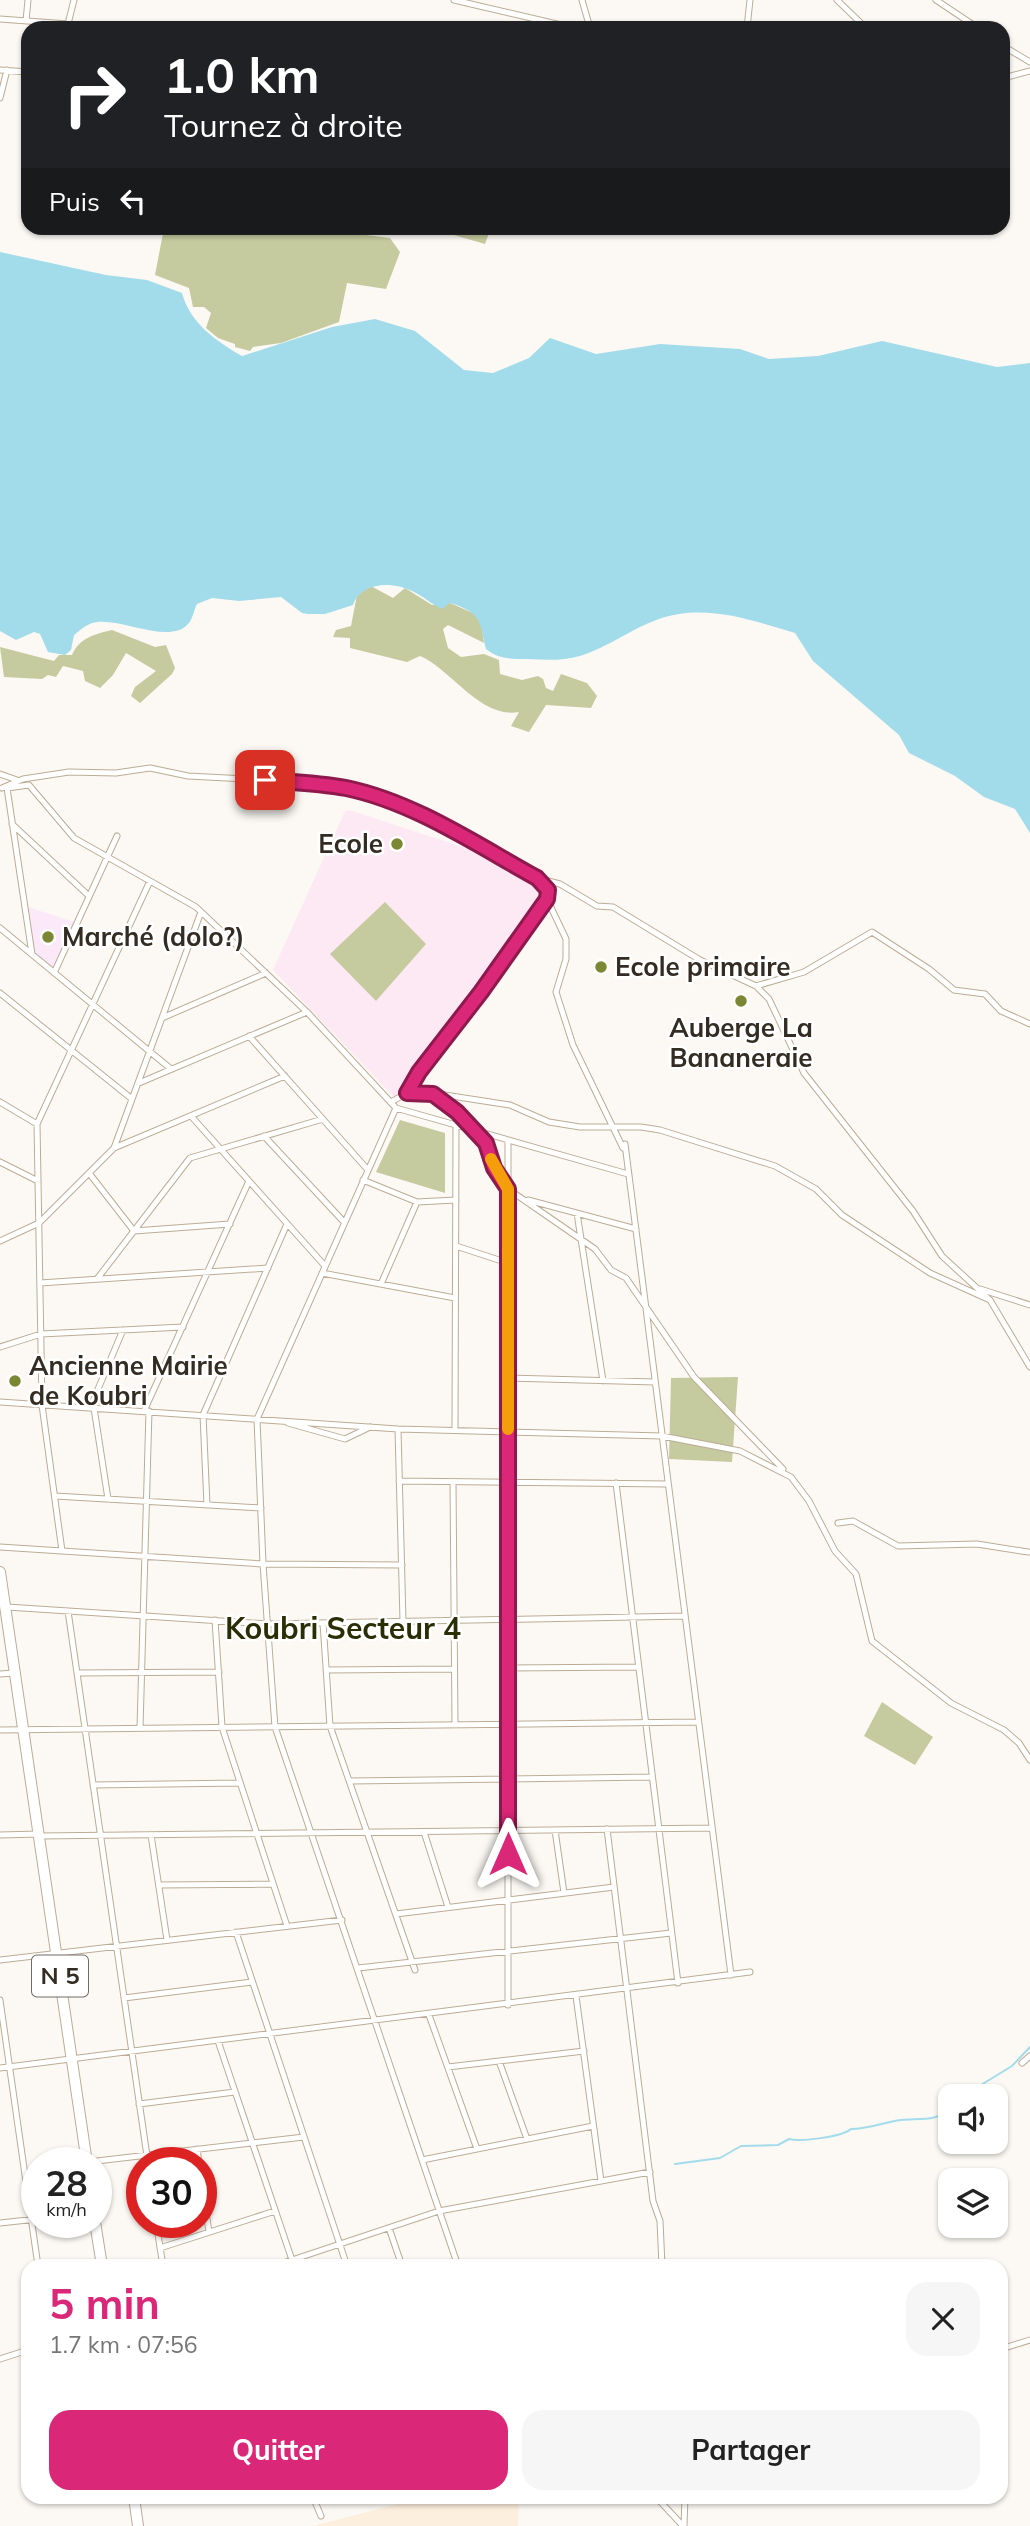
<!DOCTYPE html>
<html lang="fr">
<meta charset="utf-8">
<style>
:root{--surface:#fff;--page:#f6f6f6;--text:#222;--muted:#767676;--accent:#db2777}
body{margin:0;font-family:Mulish,sans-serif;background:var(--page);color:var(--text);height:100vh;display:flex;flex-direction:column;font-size:26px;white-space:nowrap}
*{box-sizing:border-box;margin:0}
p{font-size:23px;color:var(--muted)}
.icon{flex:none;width:38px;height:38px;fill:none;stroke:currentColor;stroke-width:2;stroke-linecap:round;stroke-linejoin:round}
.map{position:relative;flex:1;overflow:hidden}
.panel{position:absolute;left:21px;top:2259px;width:987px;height:245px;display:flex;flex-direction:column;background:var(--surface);border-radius:21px;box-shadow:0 2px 5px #0004}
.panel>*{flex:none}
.banner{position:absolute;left:21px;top:21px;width:989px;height:214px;border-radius:21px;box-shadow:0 2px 5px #0004;background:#202124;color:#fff;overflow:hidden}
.buttons{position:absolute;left:938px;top:2084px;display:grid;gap:14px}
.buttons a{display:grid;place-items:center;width:70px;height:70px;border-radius:14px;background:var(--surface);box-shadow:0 2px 5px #0004;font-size:35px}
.speed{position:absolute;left:21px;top:2147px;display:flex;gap:14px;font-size:35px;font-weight:700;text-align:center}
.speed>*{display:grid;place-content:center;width:91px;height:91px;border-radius:50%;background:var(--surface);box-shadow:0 2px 5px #0004;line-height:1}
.speed small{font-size:18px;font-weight:400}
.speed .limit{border:10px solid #d22;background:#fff;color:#111}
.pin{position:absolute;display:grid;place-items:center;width:60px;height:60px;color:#fff;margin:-30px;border-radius:14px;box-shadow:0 4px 10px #0006}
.me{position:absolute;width:77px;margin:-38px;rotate:0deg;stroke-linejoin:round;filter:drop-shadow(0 0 5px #0008)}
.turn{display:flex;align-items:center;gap:24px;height:147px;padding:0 28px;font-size:32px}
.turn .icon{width:91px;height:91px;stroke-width:2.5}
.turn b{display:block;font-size:49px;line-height:60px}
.then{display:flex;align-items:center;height:66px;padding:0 28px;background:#0003;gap:14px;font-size:26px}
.round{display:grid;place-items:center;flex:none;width:74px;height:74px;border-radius:21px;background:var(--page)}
.headline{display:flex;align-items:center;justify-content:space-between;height:119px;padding:0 28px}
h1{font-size:42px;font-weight:700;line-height:52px;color:var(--accent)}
.primary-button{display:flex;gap:14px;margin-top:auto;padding:14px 28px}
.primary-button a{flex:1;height:80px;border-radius:21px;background:var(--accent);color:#fff;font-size:28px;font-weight:700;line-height:80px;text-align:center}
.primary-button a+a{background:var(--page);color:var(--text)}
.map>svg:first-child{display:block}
.commercial{fill:#fbe9fa}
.built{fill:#fdefdd}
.education{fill:#fde9f3}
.green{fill:#c6ca9f}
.water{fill:#a2dbea}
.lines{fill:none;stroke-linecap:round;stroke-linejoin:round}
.stream{stroke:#a2dbea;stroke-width:2}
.street-casing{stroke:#bcac95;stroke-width:7}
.highway-casing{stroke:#bcac95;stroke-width:12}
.street{stroke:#fff;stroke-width:5}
.highway{stroke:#fff;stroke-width:10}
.route-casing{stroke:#8e194d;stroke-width:18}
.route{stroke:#db2777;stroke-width:12}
.slow{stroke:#f59e0b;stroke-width:12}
.poi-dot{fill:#7c8734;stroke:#fff;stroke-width:2.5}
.labels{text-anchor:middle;stroke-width:5;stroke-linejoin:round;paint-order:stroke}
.shield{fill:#fff;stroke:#706b65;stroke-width:2}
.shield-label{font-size:24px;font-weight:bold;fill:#332c23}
.poi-label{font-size:26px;font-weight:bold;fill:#332c23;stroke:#fff;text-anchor:start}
.quarter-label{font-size:30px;font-weight:bold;fill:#292e05;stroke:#fff}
</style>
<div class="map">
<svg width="1030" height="2526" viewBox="0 0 1030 2526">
<rect width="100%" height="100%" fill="#fcf9f4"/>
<!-- commercial -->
<path class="commercial" d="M25,906L77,923L54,973L32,955Z"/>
<!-- built -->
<path class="built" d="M424,2497H519L518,2526H313Z"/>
<!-- education -->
<path class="education" d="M349,810L463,847L544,889L546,894L395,1098L273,970L345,811Z"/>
<!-- green -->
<path class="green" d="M164,228H356L358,234L390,238L400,252L386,289L347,283L339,322L281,343L253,347L250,351L235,347V344L218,338L206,328L211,313L204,307H193L189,288L155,275Z
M451,228H491L485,244L454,235Z
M371,586L393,598L405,588L432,605L450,603L473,613L481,622L484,643L448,625L443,629L448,648L461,657L484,654L499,660L500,674L522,680L538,676L543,679L546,688L553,691L561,674L587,683L597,696L591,708L546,705L529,732L511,726L519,712C480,719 451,669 420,656L407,662L350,648V638L333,637L336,630L351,626L357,595Z
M112,630L155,647L166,645L175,668L172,674L140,703L131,696L135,687L156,671L126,653L113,675L100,688L85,681L83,671L63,666L56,677L48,675L42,679L4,677L0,647L54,661L59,655H72C79,638 95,634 112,630Z
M385,902L426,944L376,1001L330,954Z
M400,1120L445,1133V1193L376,1172Z
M738,1377L732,1462L669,1459L671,1378Z
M882,1702L933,1737L915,1765L864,1736Z"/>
<!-- water -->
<path class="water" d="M0,252L106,275L147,280L182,293C190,323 216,341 242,356L332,327L375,319L415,331L464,370L493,373L529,358L550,338L596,354L660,344L740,349L769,359L818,356L882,341L997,367L1030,363V833L1015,809L984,797L955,776L909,753L899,735L813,661L795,633C757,622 720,608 679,614C643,619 615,645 580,656C563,661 545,660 527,659C512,659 498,659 486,649C479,622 483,613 450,603L442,609C431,604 423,596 412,591C392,581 361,582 353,605L325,614H308L302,613L281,597L239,601L212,598L197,604C194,609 193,619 188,624C169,646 117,615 92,623C86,625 79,631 74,635L71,650L65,655L48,652L40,634L34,632L16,640L0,631Z"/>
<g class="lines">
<!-- stream -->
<path class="stream" d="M963,2096L1012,2066L1030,2047
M675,2164L720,2158L741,2146L778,2145L789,2139C800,2142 842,2137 851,2129C869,2129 884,2122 901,2120C917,2118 939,2122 950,2108"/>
<!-- street casing -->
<g class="street-casing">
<path id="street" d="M454,0L574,28
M582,0L590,28
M837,0L866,28
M936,0L978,28
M0,19L68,24
M26,21L28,0
M67,28L74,0
M747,28L750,0
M1003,46L1030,62
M0,70L28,72
M1003,78L1030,71
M0,98L7,70
M26,202L28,193
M0,774L17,780
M2,788L23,779L69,772L116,773L150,768L188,776L302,782L348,789L440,824L537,878L560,884L597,906L613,907L700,960L756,986L769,999L804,1073L913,1211L942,1256L990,1300
M7,788L29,785L74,838L196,907L307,1012L396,1108L628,1174
M7,788L32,954
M12,824L89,896
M547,899L566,939V959L556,992L573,1045L623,1148
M0,928L171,1069
M54,973L117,836
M756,986L804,972L872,932L929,969L954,990L985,994L1001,1011L1030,1024
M0,993L132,1099
M162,1018L266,973
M249,1036L368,1170
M139,1083L307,1012
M407,1093L419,1072L481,992L547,899L548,890L537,878
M436,1096L486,1143L494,1168L508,1189L595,1249L611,1270L626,1278L694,1377L783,1469
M0,1102L37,1124
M391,1102L407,1093L419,1091L510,1105L549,1122L580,1127H641L660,1130L775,1166L816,1189L842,1215L930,1273L990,1300L1030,1367
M396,1108L257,1419L263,1564L275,1727L458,2266
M191,1116L325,1266
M264,1136L344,1222
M625,1144L731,1975
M114,1148L201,912
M0,1162L38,1181
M89,1173L134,1231L230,1224
M363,1180L417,1202L456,1200
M528,1200L636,1229
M577,1213L603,1381
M0,1241L39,1223L114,1148L285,1076
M456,1246L508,1263
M322,1273L455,1298
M97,1279L190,1158L323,1119
M40,1283L268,1268
M381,1284L417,1202
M980,1289L1030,1305
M0,1347L41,1334L183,1327
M508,1378L655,1382
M0,1402L398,1429L662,1436L740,1451L791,1477L809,1501L835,1551L856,1574L872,1641L951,1703L1004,1730L1019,1743L1030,1760
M90,1408L123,1330
M94,1408L108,1499
M144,1411L249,1181
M288,1423L345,1439L370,1427
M398,1429L403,1621
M455,1430L456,1125
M399,1481L668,1484
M453,1482L455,1725
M616,1483L678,1983
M55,1496L261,1508
M207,1505L203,1415L287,1224
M838,1523L853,1521L898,1546L977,1544L1028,1552
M0,1547L263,1564L402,1565
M62,1551L42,1405L37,1124L150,881
M7,1607L268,1624L685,1616
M68,1611L148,2163
M215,1620L222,1727L287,1926
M323,1623L330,1726L415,1970
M508,1668L638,1667
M326,1670L454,1669
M77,1673L219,1672
M0,1674L14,1673
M140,1728L149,1411
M0,1730L698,1722
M350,1781L652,1777
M93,1785L240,1783
M607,1829L653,2201L660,2221L662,2266
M555,1830L564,1893
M424,1832L448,1907
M0,1835L39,1834
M151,1835L167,1940
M39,1836L712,1828
M159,1885L273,1884
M396,1914L614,1887
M236,1932L347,2266
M0,1960L342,1920
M358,1968L671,1933
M576,1996L601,2181
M124,1998L252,1982
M0,2000L38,2266
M508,2005V1140
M429,2015L477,2149
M218,2041L292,2260
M499,2061L527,2139
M1022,2063L1030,2056
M448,2067L584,2051
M0,2068L750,1972
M139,2104L235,2092
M197,2149L199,2163
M422,2160L593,2126
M88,2162L304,2137
M201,2179L209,2232
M156,2222L163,2266
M0,2223L37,2219
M389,2228L402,2266
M160,2248L275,2211
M274,2266L439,2211L650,2172
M1001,2349L1030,2340
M0,2359L28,2350
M313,2497L321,2516
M656,2497L683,2526
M684,2526L685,2497"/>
</g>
<!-- highway casing -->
<g class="highway-casing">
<path id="highway" d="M0,1572L87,2163
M95,2222L102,2266
M134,2497L138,2526"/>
</g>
<!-- street -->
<use href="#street" class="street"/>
<!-- highway -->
<use href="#highway" class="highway"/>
</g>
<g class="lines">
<!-- route casing -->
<g class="route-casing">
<path id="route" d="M265,780C292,782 320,783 346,788C414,802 477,845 537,878L548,890L547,899L481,992L419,1072L407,1093L433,1094L457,1112L486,1143L494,1168L508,1189V1854"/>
</g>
<!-- route -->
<use href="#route" class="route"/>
<!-- slow -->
<path class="slow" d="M491,1159L508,1189V1429"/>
</g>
<!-- markers -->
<g class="poi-dot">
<circle cx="397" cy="844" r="7"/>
<circle cx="48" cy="937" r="7"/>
<circle cx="601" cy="967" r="7"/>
<circle cx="741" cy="1001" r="7"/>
<circle cx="15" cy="1381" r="7"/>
</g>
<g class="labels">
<!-- shield labels -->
<rect class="shield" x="32" y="1955.5" width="56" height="41" rx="5"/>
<g class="shield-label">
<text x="60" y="1984">N 5</text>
</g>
<!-- poi labels -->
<g class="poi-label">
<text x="383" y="853" text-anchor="end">Ecole</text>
<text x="62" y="946">Marché (dolo?)</text>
<text x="615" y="976">Ecole primaire</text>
<text x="741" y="1037" text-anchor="middle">Auberge La<tspan x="741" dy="30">Bananeraie</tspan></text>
<text x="29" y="1375">Ancienne Mairie<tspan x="29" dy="30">de Koubri</tspan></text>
</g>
<!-- quarter labels -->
<g class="quarter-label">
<text x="343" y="1639">Koubri Secteur 4</text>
</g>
</g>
</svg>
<div class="buttons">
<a><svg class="icon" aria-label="sound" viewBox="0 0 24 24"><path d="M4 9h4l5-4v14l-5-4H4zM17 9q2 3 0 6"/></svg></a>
<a><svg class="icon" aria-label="layers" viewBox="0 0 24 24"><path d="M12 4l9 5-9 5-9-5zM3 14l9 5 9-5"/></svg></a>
</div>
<div class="speed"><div>28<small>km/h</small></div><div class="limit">30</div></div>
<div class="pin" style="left:265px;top:780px;background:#d93025"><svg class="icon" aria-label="arrive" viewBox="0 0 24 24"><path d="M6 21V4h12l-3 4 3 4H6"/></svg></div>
<svg class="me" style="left:508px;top:1854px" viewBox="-20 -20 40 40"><path d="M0-17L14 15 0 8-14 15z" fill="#db2777" stroke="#fff" stroke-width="4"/></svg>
<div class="banner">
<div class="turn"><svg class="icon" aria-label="right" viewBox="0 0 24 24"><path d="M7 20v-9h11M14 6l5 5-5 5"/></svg><div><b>1.0 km</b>Tournez à droite</div></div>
<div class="then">Puis<svg class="icon" aria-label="left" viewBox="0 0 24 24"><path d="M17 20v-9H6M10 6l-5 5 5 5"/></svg></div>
</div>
<section class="panel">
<div class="headline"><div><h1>5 min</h1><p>1.7 km · 07:56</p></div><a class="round"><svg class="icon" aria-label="close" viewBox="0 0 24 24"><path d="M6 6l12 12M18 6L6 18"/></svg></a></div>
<div class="primary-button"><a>Quitter</a><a>Partager</a></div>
</section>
</div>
